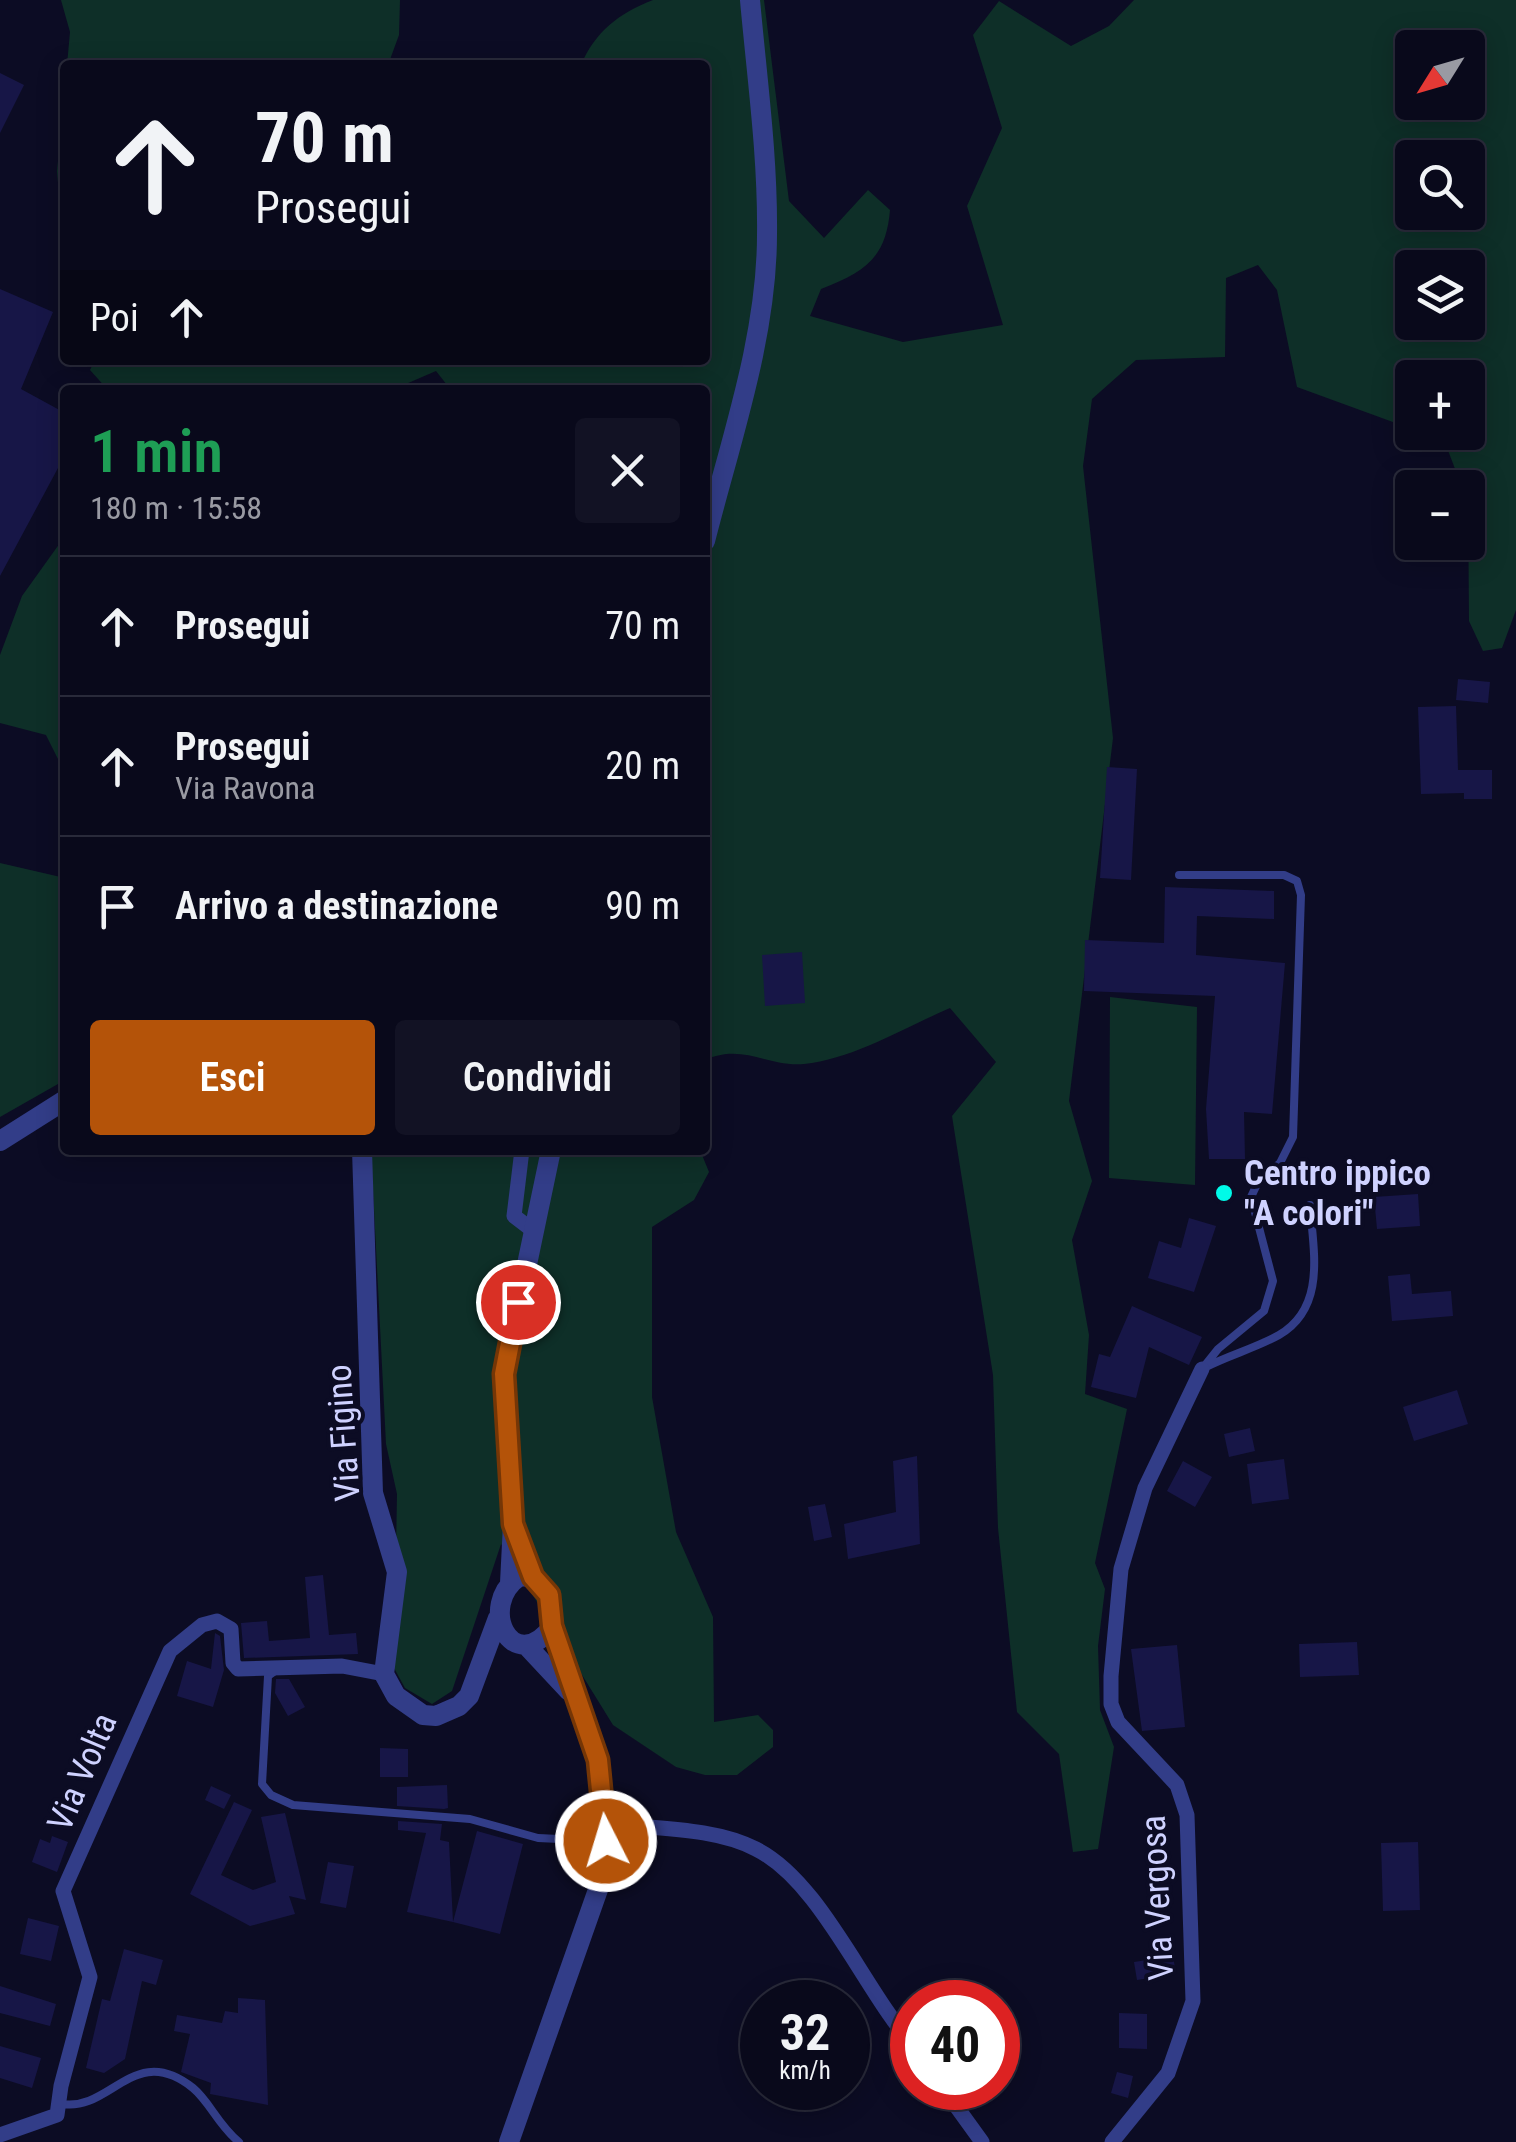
<!DOCTYPE html>
<html lang="it">
<meta charset="utf-8">
<style>
:root{--surface:#09091b;--page:#121224;--text:#f1f3f6;--muted:#999aa3;--line:#292a3a;--accent:#b45309}
body{margin:0;font-family:"Roboto Condensed",sans-serif;background:var(--page);color:var(--text);height:100vh;display:flex;flex-direction:column;font-size:38px;white-space:nowrap}
*{box-sizing:border-box;margin:0}
p{font-size:32px;color:var(--muted)}
.icon{flex:none;width:55px;height:55px;fill:none;stroke:currentColor;stroke-width:2;stroke-linecap:round;stroke-linejoin:round}
.map{position:relative;flex:1;overflow:hidden}
.details{position:absolute;left:60px;top:385px;width:650px;height:770px;display:flex;flex-direction:column;background:var(--surface);border-radius:10px;box-shadow:0 5px 25px #0003,0 0 0 2px var(--line)}
.details>*{flex:none}
.guide{position:absolute;left:60px;top:60px;width:650px;height:305px;border-radius:10px;box-shadow:0 5px 25px #0003,0 0 0 2px var(--line);background:#09091b;color:var(--text);overflow:hidden}
.needle{width:65px;rotate:233deg}
.controls{position:absolute;left:1395px;top:30px;display:grid;gap:20px}
.controls a{display:grid;place-items:center;width:90px;height:90px;border-radius:10px;background:var(--surface);box-shadow:0 5px 25px #0003,0 0 0 2px var(--line);font-size:50px}
.speed{position:absolute;left:740px;top:1980px;display:flex;gap:20px;font-size:50px;font-weight:700;text-align:center}
.speed>*{display:grid;place-content:center;width:130px;height:130px;border-radius:50%;background:var(--surface);box-shadow:0 5px 25px #0003,0 0 0 2px var(--line);line-height:1}
.speed small{font-size:25px;font-weight:400}
.speed .limit{border:15px solid #d22;background:#fff;color:#111}
.pin{position:absolute;display:grid;place-items:center;width:85px;height:85px;color:#fff;margin:-42px;border:5px solid #fff;border-radius:50%;box-shadow:0 2px 10px #0007}
.me{position:absolute;width:110px;margin:-55px;rotate:355deg;stroke-linejoin:round;filter:drop-shadow(0 0 8px #0008)}
.turn{display:flex;align-items:center;gap:35px;height:210px;padding:0 30px;font-size:45px}
.turn .icon{width:130px;height:130px;stroke-width:2.5}
.turn b{display:block;font-size:70px;line-height:85px}
.then{display:flex;align-items:center;height:95px;padding:0 30px;background:#0003;gap:20px;font-size:38px}
.round{display:grid;place-items:center;flex:none;width:105px;height:105px;border-radius:10px;background:var(--page)}
.headline{display:flex;align-items:center;justify-content:space-between;height:170px;padding:0 30px}
h1{font-size:60px;font-weight:600;line-height:75px;color:#1e9e55}
.button{display:flex;gap:20px;margin-top:auto;padding:20px 30px}
.button a{flex:1;height:115px;border-radius:10px;background:var(--accent);color:#fff;font-size:40px;font-weight:600;line-height:115px;text-align:center}
.button a+a{background:var(--page);color:var(--text)}
ul{padding:0;list-style:none}
li{display:flex;align-items:center;gap:30px;height:140px;padding:0 30px;border-top:2px solid var(--line)}
li div{flex:1}
li b{display:block;font-size:38px}
li em{font-style:normal}
.map>svg:first-child{display:block}
.green{fill:#0e2f28;fill-rule:evenodd}
.building{fill:#171647}
.lines{fill:none;stroke-linecap:round;stroke-linejoin:round}
.service{stroke:#323d88;stroke-width:8}
.minor{stroke:#323d88;stroke-width:15}
.tertiary{stroke:#323d88;stroke-width:20}
.route-casing{stroke:#753606;stroke-width:25}
.route{stroke:#b45309;stroke-width:18}
.poi-dot{fill:#00fae8;stroke:#0c0c24;stroke-width:4}
.labels{text-anchor:middle;stroke-width:8;stroke-linejoin:round;paint-order:stroke}
.poi-label{font-size:35px;font-weight:bold;fill:#cfd2ff;stroke:#0c0c24;text-anchor:start}
.street-label{font-size:35px;fill:#cfd2ff;stroke:#0c0c24}
</style>
<div class="map">
<svg width="1516" height="2142" viewBox="0 0 1516 2142">
<rect width="100%" height="100%" fill="#0c0c24"/>
<!-- green -->
<path class="green" d="M61,0H400L399,35L388,65H67L70,32Z
M653,0H764L789,201L824,238L868,190L890,210C886,259 864,272 821,289L810,316L903,342L1003,325L967,206L1002,128L973,35L999,1L1071,46L1109,26L1134,0H1516V610L1502,648L1483,651L1469,621L1468,488L1462,487L1444,440L1423,433L1468,432V378H1412V429L1297,387L1277,290L1258,265L1226,278L1225,357L1136,360L1092,399L1083,466L1113,738L1069,1101L1092,1181L1072,1240L1089,1335L1085,1394L1127,1409L1095,1563L1105,1589L1098,1646L1100,1710L1114,1747L1098,1849L1073,1852L1059,1754L1017,1712L998,1528L993,1375L952,1116L996,1062L950,1008C906,1027 853,1059 804,1064C767,1067 743,1043 705,1060V390H451L436,371L392,390H237L225,383L222,390H108L90,370L95,360H705V65H581C595,32 619,13 653,0ZM1412,48H1468V102H1412ZM1412,158H1468V212H1412ZM1412,268H1468V322H1412Z
M65,87V269L57,171Z
M65,536V773L46,735L0,723V655L22,596Z
M0,863L65,878V1080L0,1117Z
M1110,997L1197,1007L1195,1185L1109,1178Z
M371,1150H700L709,1172L694,1200L652,1227V1397L676,1532L713,1617L714,1722L758,1715L773,1730V1747L737,1775H705L676,1767L613,1725L501,1544L452,1691L432,1704L405,1688L394,1668L397,1494L386,1444Z"/>
<!-- building -->
<path class="building" d="M0,73L24,85L0,133Z
M0,289L53,312L21,389L65,413V455L0,576Z
M1458,679L1490,682L1488,703L1456,700Z
M1456,706L1458,770H1492V799H1464V793L1421,794L1418,707Z
M1107,767L1137,769L1131,880L1100,878Z
M1165,887L1274,891V919L1197,916L1196,955L1285,963L1272,1114L1244,1112L1245,1159H1209L1206,1109L1215,996L1084,991L1085,940L1164,943Z
M802,952L805,1003L765,1006L762,955Z
M1418,1194L1420,1226L1377,1229L1374,1197Z
M1189,1218L1216,1226L1194,1292L1148,1278L1159,1241L1181,1248Z
M1410,1274L1412,1294L1451,1291L1453,1316L1392,1321L1388,1276Z
M1132,1306L1202,1337L1189,1365L1149,1347L1136,1398L1091,1387L1099,1354L1110,1357Z
M1457,1390L1468,1424L1414,1441L1403,1407Z
M1250,1428L1255,1451L1229,1457L1224,1434Z
M917,1456L920,1544L848,1559L844,1524L896,1512L893,1461Z
M1284,1459L1289,1499L1252,1504L1247,1464Z
M1183,1461L1212,1477L1195,1507L1167,1491Z
M825,1504L832,1537L814,1541L808,1507Z
M323,1575L329,1635L356,1633L358,1654L244,1658L241,1623L267,1621L269,1641L310,1638L305,1577Z
M215,1633L220,1636L224,1670L213,1707L177,1696L187,1661L211,1669Z
M1357,1642L1359,1675L1300,1677L1299,1644Z
M1177,1645L1185,1727L1142,1731L1131,1649Z
M276,1679H289L305,1707L288,1716L275,1693Z
M380,1748L408,1749V1777H380Z
M447,1785L448,1808L444,1809L397,1806V1787Z
M211,1786L231,1795L224,1809L205,1800Z
M234,1802L252,1810L221,1875L253,1890L276,1882L261,1817L285,1813L306,1900L289,1896L295,1914L250,1926L190,1894Z
M398,1821L442,1824L440,1840L449,1842L453,1922L407,1912L426,1833L398,1830Z
M477,1831L523,1844L500,1934L453,1922Z
M52,1836L68,1842L57,1872L32,1862L40,1839L50,1843Z
M1418,1842L1420,1910L1383,1911L1381,1843Z
M328,1862L354,1866L346,1908L320,1903Z
M28,1918L59,1926L51,1961L20,1954Z
M124,1949L163,1960L156,1985L142,1981L125,2059L104,2073L86,2068L102,1999L110,2001Z
M1173,1956L1176,1974L1137,1980L1134,1962Z
M0,1986L56,2004L50,2026L0,2013Z
M238,1998L265,2000L268,2105L210,2094L211,2083L181,2072L190,2034L174,2031L177,2015L222,2023L225,2011L238,2013Z
M1119,2013L1147,2014V2049L1119,2048Z
M0,2046L41,2058L32,2088L0,2078Z
M1117,2072L1133,2076L1128,2098L1111,2093Z"/>
<g class="lines">
<!-- service -->
<path class="service" d="M1179,875H1284L1297,881L1301,895L1293,1137L1280,1163L1258,1182L1251,1197L1273,1281L1264,1311L1218,1349L1202,1369
M1206,1367C1229,1355 1256,1348 1279,1335C1327,1307 1313,1250 1310,1205
M275,1671L268,1676L262,1784L271,1795L293,1805L470,1819L538,1838L601,1841
M62,2104C111,2112 134,2041 193,2088C210,2102 218,2125 239,2142"/>
<!-- minor -->
<path class="minor" d="M522,1150L514,1216L531,1229
M606,1823C653,1829 714,1827 756,1849C820,1881 863,1988 912,2044
M943,2088L982,2142
M0,2135L57,2115L61,2086L90,1977L63,1891L170,1651L202,1625L217,1621L231,1629L233,1663L238,1669L342,1666L384,1674
M1112,2142L1168,2073L1193,2001L1187,1815L1177,1785L1118,1722L1111,1704V1676L1121,1569L1145,1488L1202,1369"/>
<!-- tertiary -->
<path class="tertiary" d="M705,541C730,442 767,338 767,235C768,157 757,78 750,0
M0,1141L65,1100
M362,1150L373,1493L397,1572L384,1674L396,1696L423,1715L436,1716L459,1706L469,1696L498,1618
M520,1576L533,1577L549,1595L553,1626C512,1679 476,1605 520,1576Z
M510,1583L513,1524L504,1374L551,1150
M526,1645L569,1691
M509,2142L606,1867L598,1760L553,1626"/>
</g>
<g class="lines">
<!-- route casing -->
<g class="route-casing">
<path id="route" d="M518,1302L504,1374L513,1524L533,1577L549,1595L552,1626L598,1760L606,1841"/>
</g>
<!-- route -->
<use href="#route" class="route"/>
</g>
<!-- markers -->
<circle class="poi-dot" cx="1224" cy="1193" r="10"/>
<g class="labels">
<!-- poi labels -->
<g class="poi-label">
<text x="1244" y="1185">Centro ippico<tspan x="1244" dy="40">"A colori"</tspan></text>
</g>
<!-- street labels -->
<g class="street-label">
<text transform="translate(343 1433) rotate(-94)" y="12">Via Figino</text>
<text transform="translate(82 1772) rotate(-67)" y="12">Via Volta</text>
<text transform="translate(1157 1898) rotate(-93)" y="12">Via Vergosa</text>
</g>
</g>
</svg>
<div class="controls">
<a><svg class="needle" viewBox="-14 -14 28 28"><path d="M0-13l5 13h-10z" fill="#e53935"/><path d="M0 13l5-13h-10z" fill="#999aa3"/></svg></a>
<a><svg class="icon" aria-label="search" viewBox="0 0 24 24"><circle cx="10" cy="10" r="6"/><path d="M15 15l6 6"/></svg></a>
<a><svg class="icon" aria-label="layers" viewBox="0 0 24 24"><path d="M12 4l9 5-9 5-9-5zM3 14l9 5 9-5"/></svg></a>
<a>+</a>
<a>−</a>
</div>
<div class="speed"><div>32<small>km/h</small></div><div class="limit">40</div></div>
<div class="pin" style="left:518px;top:1302px;background:#d93025"><svg class="icon" aria-label="arrive" viewBox="0 0 24 24"><path d="M6 21V4h12l-3 4 3 4H6"/></svg></div>
<svg class="me" style="left:606px;top:1841px" viewBox="-20 -20 40 40"><circle r="17" fill="#b45309" stroke="#fff" stroke-width="3"/><path d="M0-11L8 9 0 5-8 9z" fill="#fff"/></svg>
<div class="guide">
<div class="turn"><svg class="icon" aria-label="ahead" viewBox="0 0 24 24"><path d="M12 20V5M6 11l6-6 6 6"/></svg><div><b>70 m</b>Prosegui</div></div>
<div class="then">Poi<svg class="icon" aria-label="ahead" viewBox="0 0 24 24"><path d="M12 20V5M6 11l6-6 6 6"/></svg></div>
</div>
<section class="details">
<div class="headline"><div><h1>1 min</h1><p>180 m · 15:58</p></div><a class="round"><svg class="icon" aria-label="close" viewBox="0 0 24 24"><path d="M6 6l12 12M18 6L6 18"/></svg></a></div>
<ul>
<li><svg class="icon" aria-label="ahead" viewBox="0 0 24 24"><path d="M12 20V5M6 11l6-6 6 6"/></svg><div><b>Prosegui</b></div><em>70 m</em></li>
<li><svg class="icon" aria-label="ahead" viewBox="0 0 24 24"><path d="M12 20V5M6 11l6-6 6 6"/></svg><div><b>Prosegui</b><p>Via Ravona</p></div><em>20 m</em></li>
<li><svg class="icon" aria-label="arrive" viewBox="0 0 24 24"><path d="M6 21V4h12l-3 4 3 4H6"/></svg><div><b>Arrivo a destinazione</b></div><em>90 m</em></li>
</ul>
<div class="button"><a>Esci</a><a>Condividi</a></div>
</section>
</div>
